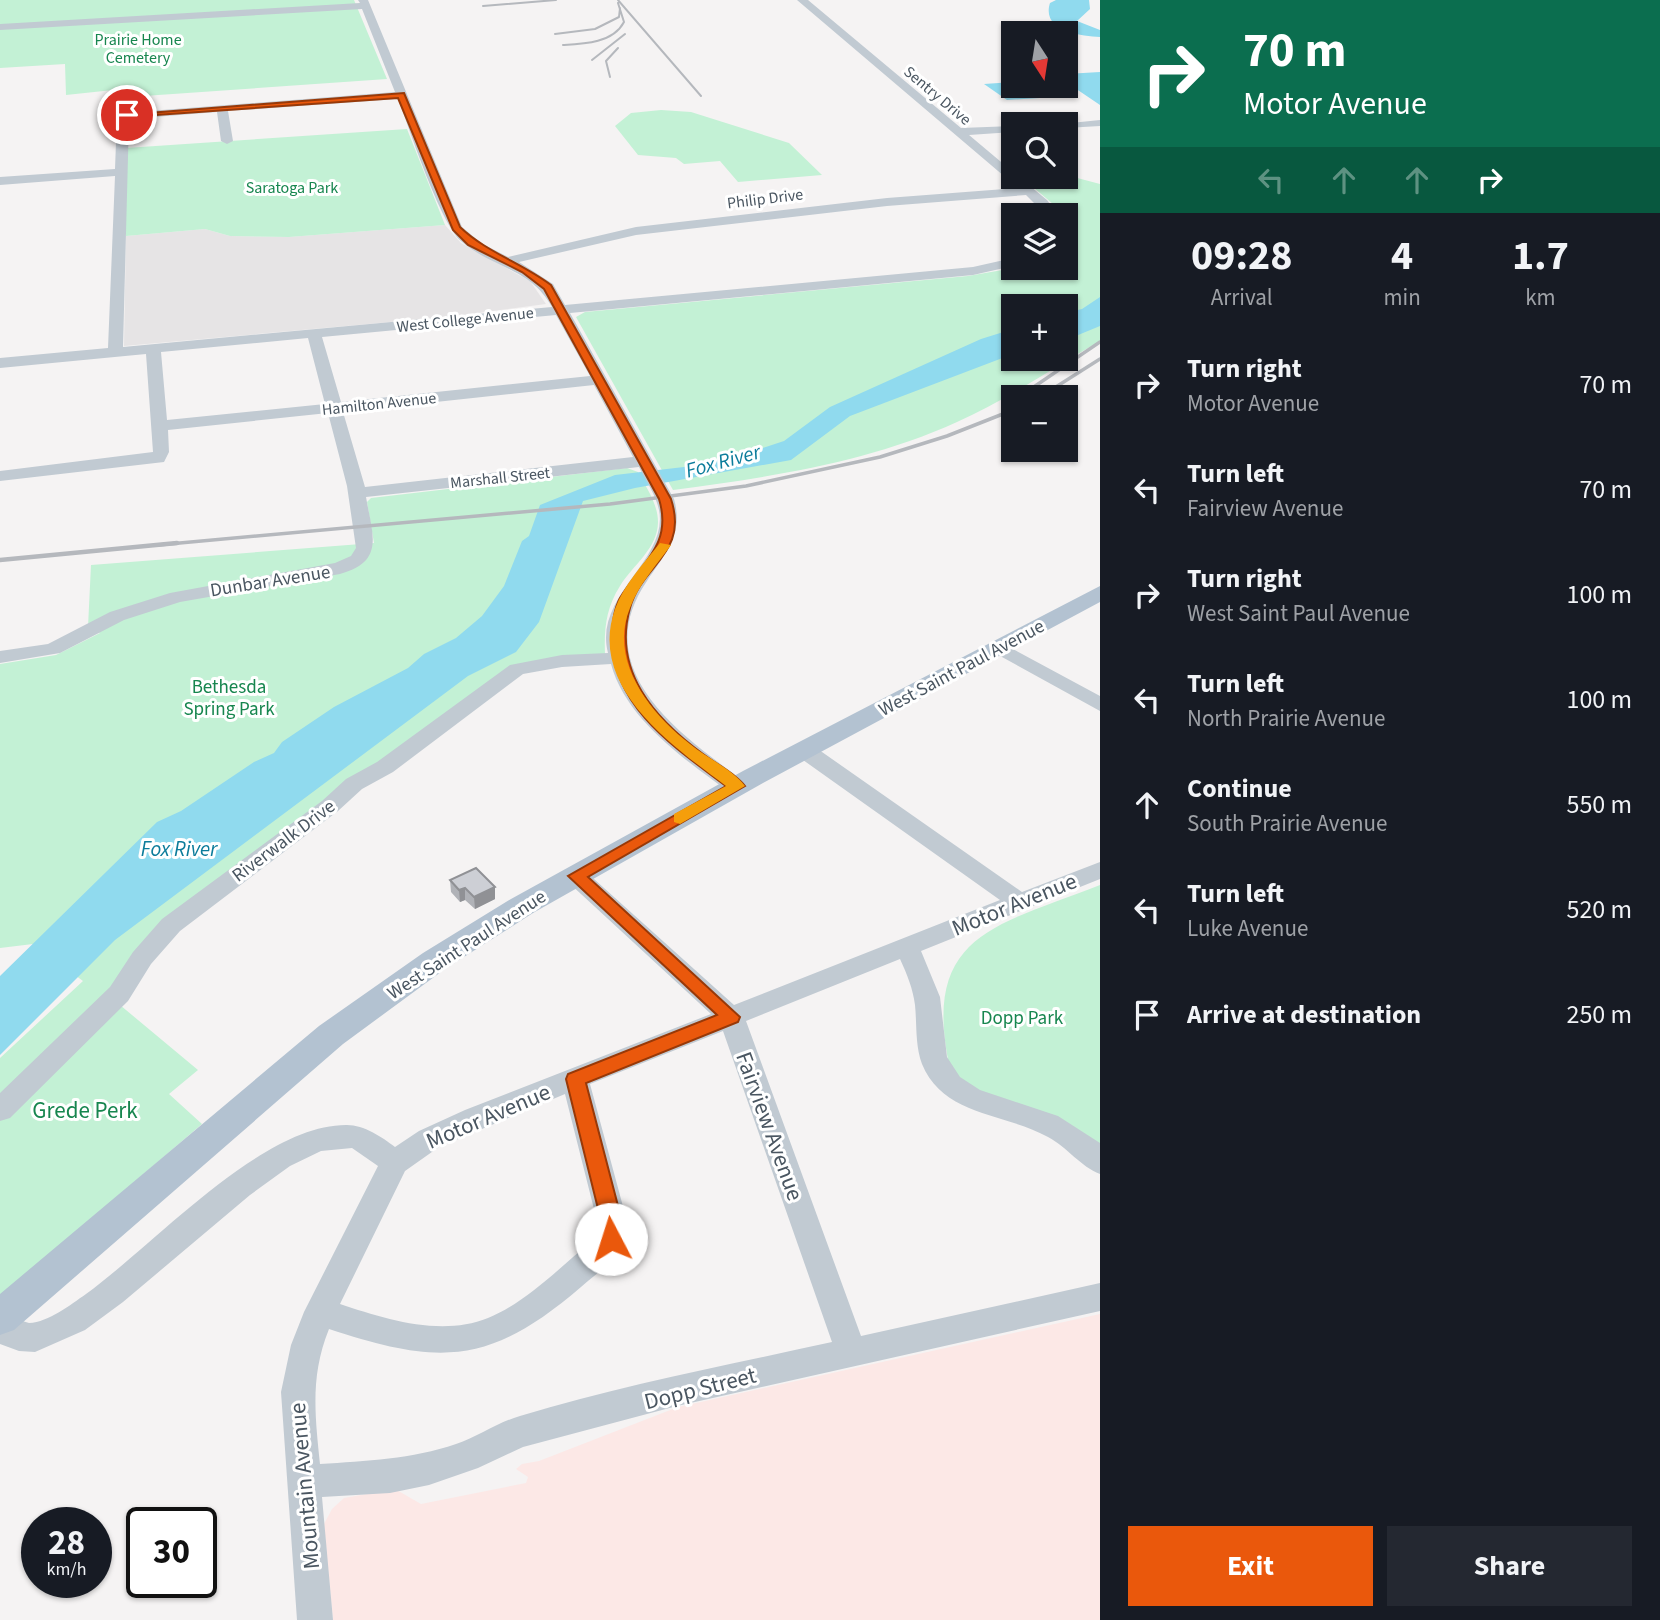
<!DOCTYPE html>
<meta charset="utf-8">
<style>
:root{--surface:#171b24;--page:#242831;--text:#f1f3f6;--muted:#9ea1a6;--accent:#ea580c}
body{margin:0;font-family:"Source Sans 3",sans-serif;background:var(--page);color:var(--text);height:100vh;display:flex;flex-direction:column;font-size:26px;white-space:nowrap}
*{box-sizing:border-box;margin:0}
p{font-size:23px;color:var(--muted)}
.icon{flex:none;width:38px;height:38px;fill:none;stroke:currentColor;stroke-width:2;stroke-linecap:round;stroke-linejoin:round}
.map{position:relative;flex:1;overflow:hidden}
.panel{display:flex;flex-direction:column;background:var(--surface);width:560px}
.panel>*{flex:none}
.banner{background:#0b6e4f;color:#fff;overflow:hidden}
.needle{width:46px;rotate:168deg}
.fabs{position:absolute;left:1001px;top:21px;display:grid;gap:14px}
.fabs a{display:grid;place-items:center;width:77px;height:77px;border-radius:0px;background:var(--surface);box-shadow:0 2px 5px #0004;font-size:35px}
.speed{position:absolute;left:21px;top:1507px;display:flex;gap:14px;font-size:35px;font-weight:700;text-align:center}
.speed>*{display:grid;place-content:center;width:91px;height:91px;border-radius:50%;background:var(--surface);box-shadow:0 2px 5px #0004;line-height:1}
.speed small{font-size:18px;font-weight:400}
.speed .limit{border:4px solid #111;border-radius:10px;background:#fff;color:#111}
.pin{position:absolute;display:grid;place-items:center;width:60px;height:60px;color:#fff;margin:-30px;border:4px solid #fff;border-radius:50%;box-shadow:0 2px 7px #0007}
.me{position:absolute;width:77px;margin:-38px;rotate:355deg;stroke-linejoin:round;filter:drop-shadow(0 0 5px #0008)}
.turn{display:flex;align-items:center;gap:24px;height:147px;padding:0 28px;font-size:32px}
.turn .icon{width:91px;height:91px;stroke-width:2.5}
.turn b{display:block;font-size:49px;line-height:60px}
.lanes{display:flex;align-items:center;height:66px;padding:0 28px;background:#0003;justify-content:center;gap:35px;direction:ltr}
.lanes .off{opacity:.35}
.eta{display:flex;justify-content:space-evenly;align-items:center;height:119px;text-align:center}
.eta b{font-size:42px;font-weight:700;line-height:49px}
.cta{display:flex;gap:14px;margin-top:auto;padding:14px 28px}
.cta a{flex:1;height:80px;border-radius:0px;background:var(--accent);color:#fff;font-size:28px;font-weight:700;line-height:80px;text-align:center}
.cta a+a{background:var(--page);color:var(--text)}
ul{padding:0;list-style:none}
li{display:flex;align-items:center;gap:21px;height:105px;padding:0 28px}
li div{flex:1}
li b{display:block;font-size:26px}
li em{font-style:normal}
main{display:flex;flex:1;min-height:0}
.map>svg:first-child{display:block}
.education{fill:#e6e4e5}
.medical{fill:#fce8e6}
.green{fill:#c3f1d5;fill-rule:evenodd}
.water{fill:#90daee}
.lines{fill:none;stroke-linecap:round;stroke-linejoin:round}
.minor{fill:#c1cad2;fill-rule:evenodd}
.major{fill:#b3c2d1;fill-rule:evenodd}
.rail-far2{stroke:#b5b8bd;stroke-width:2}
.rail-far1{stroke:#b5b8bd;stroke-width:3.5}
.rail{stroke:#b5b8bd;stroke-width:4.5}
.wall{fill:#b0b2b7}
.shaded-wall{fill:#909195}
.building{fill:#cdcfd5;stroke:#909195;stroke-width:2}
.route{fill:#ea580c;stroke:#983908;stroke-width:2}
.slow{fill:#f59e0b}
.labels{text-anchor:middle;stroke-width:6;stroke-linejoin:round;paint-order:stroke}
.far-park-label{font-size:16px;fill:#17864f;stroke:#fff}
.far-street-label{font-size:16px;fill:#4a5661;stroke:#fff}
.street-label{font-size:19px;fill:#4a5661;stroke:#fff}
.park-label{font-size:19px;fill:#17864f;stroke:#fff}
.water-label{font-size:21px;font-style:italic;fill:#0c7c9b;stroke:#fff}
.near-street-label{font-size:23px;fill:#4a5661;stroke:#fff}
.near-park-label{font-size:23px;fill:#17864f;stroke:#fff}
</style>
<main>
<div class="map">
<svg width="1100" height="1620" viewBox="0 0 1100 1620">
<rect width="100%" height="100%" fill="#f5f3f3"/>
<!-- education -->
<path class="education" d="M445,225L461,243L530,281L546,304L447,317L124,346L126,236L205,229L230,236L289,237Z"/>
<!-- medical -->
<path class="medical" d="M1100,1314V1620H333L324,1524L332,1509L344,1498L395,1489L421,1504L526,1483L528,1477L516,1469L522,1464L539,1461L678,1407Z"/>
<!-- green -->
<path class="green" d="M0,0H354L387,79L115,98L113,90L66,95L65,64L0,68Z
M661,110L691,112L789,143L822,175L738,182L720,161L684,164L676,158L638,155L615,126L631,113Z
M407,129L445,225L289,237L230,236L205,229L126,236V148Z
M1066,175L1100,184V341C1053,368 1006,400 957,422C867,463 770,477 673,490L576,317L585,312L968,276L1014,268H1066V215L1021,177ZM1013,306H1066V359H1013Z
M627,468L638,472C646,487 658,504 658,522C658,548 633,565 620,586C606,608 604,629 605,654L543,659L198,897L120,1005L198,1070L169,1094L202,1124L0,1297V1058L83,981L33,944L0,948V664L56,655L100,633L88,627L91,565L374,543L367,502L371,498Z
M1100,885V1147L980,1095L950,1069C920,933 997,926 1100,885Z"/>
<!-- water -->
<path class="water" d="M1056,0H1089L1090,9L1077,21L1100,30V37C1080,36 1041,31 1050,3Z
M1100,72V105L1066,82V74Z
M1013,82V86H1039L1055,97L1007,100L984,84Z
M1100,297V326L1066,340V313L1082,309Z
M1013,329V354L850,416L791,460L635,488L583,501L539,622L516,652L468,676L115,940L0,1055V976L157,822L181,811L254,762L274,753L282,742L334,707L408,668L424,654L456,638L482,616L504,586L522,541L529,536L540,505L615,475L684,467L745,454L784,441L830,407L981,339Z"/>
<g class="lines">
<!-- minor -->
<path class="minor" d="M358,0H368L462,227L481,243L508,257L636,227L887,198L1018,188L797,0H808L961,128L1013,126V132L969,135L1013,172V177H1019L1047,200L1058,215H1046L1026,195L887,206L636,235L519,262L553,284L565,305L973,267L1013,258V266L973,275L570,313L674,499C684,534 665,554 647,581C586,670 681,735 745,782L748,787L745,792H729C686,760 626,720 611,664L562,667L523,674L393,772L362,789L338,811L180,931L151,964L128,1001L10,1118L0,1121V1093L110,987L133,952L162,919L322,801L346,779L377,762L510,665L562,655L608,653C593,595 669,560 659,510C656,495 646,481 639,467L366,497C372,533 386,562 340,574L180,602L124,620L60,653L0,663V651L48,644L110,612L170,593L335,563L351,556L356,548L347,486L328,413L168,430L169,452L164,462L0,481V471L153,452L146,354L0,368V358L108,348L115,176L0,185V177L115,169L117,116L123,113L395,92L362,9L0,30V24L360,3ZM398,99C410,130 440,223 461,241C493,269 530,267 552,307L123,347L129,119L217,112L221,141L227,144L233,141L228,111ZM556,315L590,376L341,402L322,337ZM308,338L325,404L167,420L161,352ZM594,385L633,457L365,487L343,412Z
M1100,120V126L1066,128V124H1061Z
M998,641L1100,696V711L991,651L988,647L991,643Z
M804,743L812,745L1022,892L1100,862V879L921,951L940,997L947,1057L960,1077L980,1090L1058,1116L1100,1143V1174C1081,1167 1067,1147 1048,1137C1005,1113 943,1116 922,1064C915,1045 917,1025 915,1005C913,989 907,974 900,959L746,1021L861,1336L1100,1283V1311L677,1406L523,1447L478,1468L429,1485L390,1493L322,1497L333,1620H297L281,1392L291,1345L304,1312L378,1166L352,1148L321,1151L290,1166L250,1195L123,1302L85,1330L35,1352L19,1351L0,1344V1314L29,1323C49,1322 70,1305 86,1294C154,1245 262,1124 347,1125C364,1125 382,1137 395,1147L419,1131L465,1110L711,1014L568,882L564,876L568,870H584L734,1005L1000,900L796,755L793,750L796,745ZM723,1031L832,1342C728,1365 622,1385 520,1416C498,1422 478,1437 456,1444C412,1459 366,1461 320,1464C315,1415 310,1376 329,1329C441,1366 490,1365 581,1287C603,1268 624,1255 628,1225L590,1084ZM565,1094L598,1225L592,1241C560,1267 527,1302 488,1318C441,1337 385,1319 340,1304L405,1171L439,1147Z"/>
<!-- major -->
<path class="major" d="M1100,586V602L763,783L533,913L445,969L343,1044L14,1330L0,1335V1294L319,1026L423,953L511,899L743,771Z"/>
<!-- rail-far2 -->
<path class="rail-far2" d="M618,0L701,96
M483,6L556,0
M555,34L595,29L619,17L620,8
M563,45C584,44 613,43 624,22L618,3
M592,60L625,34
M610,77L606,61L618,48"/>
<!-- rail-far1 -->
<path class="rail-far1" d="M1019,397L1100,342
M1040,397L1100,359
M158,545L610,504L746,486L880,457L947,436L1013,410"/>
<!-- rail -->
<path class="rail" d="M0,560L177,543"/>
</g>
<!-- wall -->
<path class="wall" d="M450,880L495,887V899L475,909L465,900L460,902L451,892Z"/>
<!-- shaded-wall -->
<path class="shaded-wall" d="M495,887V899L475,909L474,897Z
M465,888V900L460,902L459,890Z"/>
<!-- building -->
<path class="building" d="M476,868L495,887L474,897L465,888L459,890L450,880Z"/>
<!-- route -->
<path class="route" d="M404,93L460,227C486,252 522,263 551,285L671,499C689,554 642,564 630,608C612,671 655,719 703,754C716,764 735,773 745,786L588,877L740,1017L738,1022L586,1083L623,1225L618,1246L611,1248L604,1246L601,1239L602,1225L566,1079L568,1074L717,1015L568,876L726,786C677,749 613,708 612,640C612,626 613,611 620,598C641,563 673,545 659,499L544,289L522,272L468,245L453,230L398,98L127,117L123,115Z"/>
<!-- slow -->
<path class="slow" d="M660,543L671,545C656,566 639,584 630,608C608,661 650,713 690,744C707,758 732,769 745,786L680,824L674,822V814L726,786C673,746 587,688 615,609C624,584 644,563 660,543Z"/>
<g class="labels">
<!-- far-park labels -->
<g class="far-park-label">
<text x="138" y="45">Prairie Home<tspan x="138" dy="18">Cemetery</tspan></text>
<text x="292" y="193">Saratoga Park</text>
</g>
<!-- far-street labels -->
<g class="far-street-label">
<text transform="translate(938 95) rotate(40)" y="6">Sentry Drive</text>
<text transform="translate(765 198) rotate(-7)" y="6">Philip Drive</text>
<text transform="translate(465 319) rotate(-6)" y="6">West College Avenue</text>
<text transform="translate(379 403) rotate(-6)" y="6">Hamilton Avenue</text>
<text transform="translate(500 477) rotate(-6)" y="6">Marshall Street</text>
</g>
<!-- street labels -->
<g class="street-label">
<text transform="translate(270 580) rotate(-9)" y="7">Dunbar Avenue</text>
<text transform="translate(961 667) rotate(-28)" y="7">West Saint Paul Avenue</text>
<text transform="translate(283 840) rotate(-37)" y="7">Riverwalk Drive</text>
<text transform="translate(466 944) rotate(-33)" y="7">West Saint Paul Avenue</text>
</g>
<!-- park labels -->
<g class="park-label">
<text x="229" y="693">Bethesda<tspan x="229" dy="22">Spring Park</tspan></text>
<text x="1022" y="1024">Dopp Park</text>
</g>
<!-- water labels -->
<g class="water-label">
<text transform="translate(723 461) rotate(-15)" y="7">Fox River</text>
<text x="179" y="856">Fox River</text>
</g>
<!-- near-street labels -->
<g class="near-street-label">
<text transform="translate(1014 904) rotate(-22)" y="8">Motor Avenue</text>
<text transform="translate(488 1116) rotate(-23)" y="8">Motor Avenue</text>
<text transform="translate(770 1126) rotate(70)" y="8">Fairview Avenue</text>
<text transform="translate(700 1388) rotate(-14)" y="8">Dopp Street</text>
<text transform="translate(304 1486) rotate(-95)" y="8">Mountain Avenue</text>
</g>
<!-- near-park labels -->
<g class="near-park-label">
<text x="85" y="1118">Grede Perk</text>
</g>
</g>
</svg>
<div class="fabs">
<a><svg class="needle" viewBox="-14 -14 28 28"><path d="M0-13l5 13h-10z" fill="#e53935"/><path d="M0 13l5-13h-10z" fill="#9ea1a6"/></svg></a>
<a><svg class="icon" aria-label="search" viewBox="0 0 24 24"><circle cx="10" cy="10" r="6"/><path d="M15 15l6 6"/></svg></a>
<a><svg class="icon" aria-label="layers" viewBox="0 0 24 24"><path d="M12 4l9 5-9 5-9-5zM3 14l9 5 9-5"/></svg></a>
<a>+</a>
<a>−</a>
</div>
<div class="speed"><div>28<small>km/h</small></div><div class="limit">30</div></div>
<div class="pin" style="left:127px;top:115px;background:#d93025"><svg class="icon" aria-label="arrive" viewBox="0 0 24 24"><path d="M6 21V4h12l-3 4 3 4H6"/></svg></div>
<svg class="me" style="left:611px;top:1239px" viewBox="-20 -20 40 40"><circle r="19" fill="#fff"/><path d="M0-13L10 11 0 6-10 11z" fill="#ea580c"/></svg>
</div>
<section class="panel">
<div class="banner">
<div class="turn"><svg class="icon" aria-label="right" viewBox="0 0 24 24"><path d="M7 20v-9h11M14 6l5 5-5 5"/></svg><div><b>70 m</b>Motor Avenue</div></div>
<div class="lanes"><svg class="icon off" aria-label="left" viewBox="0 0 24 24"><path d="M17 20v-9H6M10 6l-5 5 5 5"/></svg><svg class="icon off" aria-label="ahead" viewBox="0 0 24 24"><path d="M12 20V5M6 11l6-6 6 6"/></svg><svg class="icon off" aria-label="ahead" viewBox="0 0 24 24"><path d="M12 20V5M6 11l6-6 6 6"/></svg><svg class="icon" aria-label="right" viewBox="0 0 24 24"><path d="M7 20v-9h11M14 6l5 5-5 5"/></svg></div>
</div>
<div class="eta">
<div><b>09:28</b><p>Arrival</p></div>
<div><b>4</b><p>min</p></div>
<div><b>1.7</b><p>km</p></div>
</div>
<ul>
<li><svg class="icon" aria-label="right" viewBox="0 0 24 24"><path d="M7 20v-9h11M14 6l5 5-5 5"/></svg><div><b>Turn right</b><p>Motor Avenue</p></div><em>70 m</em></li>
<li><svg class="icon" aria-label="left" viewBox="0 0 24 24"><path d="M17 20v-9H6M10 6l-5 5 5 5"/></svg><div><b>Turn left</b><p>Fairview Avenue</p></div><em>70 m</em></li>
<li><svg class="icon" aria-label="right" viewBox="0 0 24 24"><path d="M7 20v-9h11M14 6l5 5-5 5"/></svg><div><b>Turn right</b><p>West Saint Paul Avenue</p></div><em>100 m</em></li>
<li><svg class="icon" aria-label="left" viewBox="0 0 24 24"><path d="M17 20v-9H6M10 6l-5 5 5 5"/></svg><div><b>Turn left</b><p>North Prairie Avenue</p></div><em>100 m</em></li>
<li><svg class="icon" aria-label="ahead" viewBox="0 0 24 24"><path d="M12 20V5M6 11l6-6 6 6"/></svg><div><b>Continue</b><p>South Prairie Avenue</p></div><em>550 m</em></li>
<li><svg class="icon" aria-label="left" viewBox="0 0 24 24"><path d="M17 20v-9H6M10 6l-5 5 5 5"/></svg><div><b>Turn left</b><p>Luke Avenue</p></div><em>520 m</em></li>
<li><svg class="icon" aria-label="arrive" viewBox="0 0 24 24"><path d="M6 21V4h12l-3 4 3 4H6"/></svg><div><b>Arrive at destination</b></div><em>250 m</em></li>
</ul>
<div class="cta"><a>Exit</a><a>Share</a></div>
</section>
</main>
